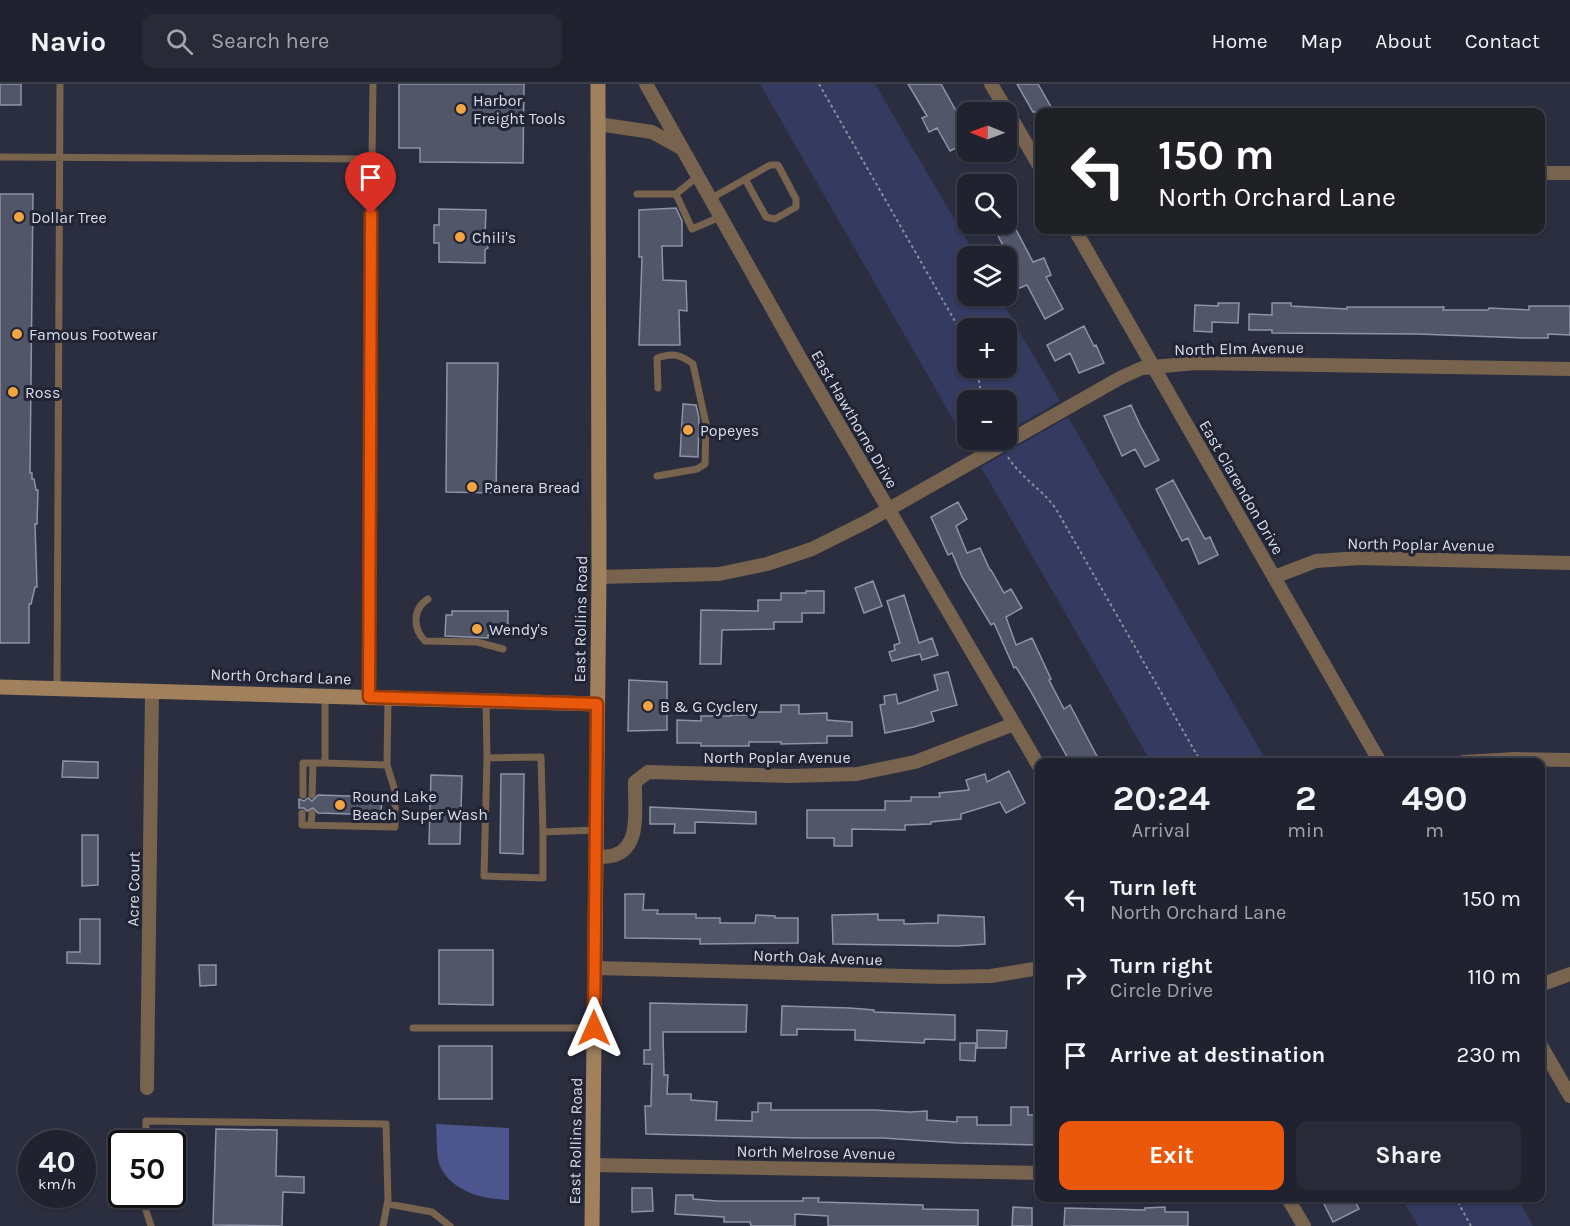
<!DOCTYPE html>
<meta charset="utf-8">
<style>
:root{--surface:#20222f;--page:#282a37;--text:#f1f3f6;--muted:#a2a4aa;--line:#3d3f4b;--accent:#ea580c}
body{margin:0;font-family:Karla,sans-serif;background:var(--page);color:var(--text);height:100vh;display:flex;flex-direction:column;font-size:22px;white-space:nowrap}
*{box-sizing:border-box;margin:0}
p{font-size:20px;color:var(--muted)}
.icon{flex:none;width:33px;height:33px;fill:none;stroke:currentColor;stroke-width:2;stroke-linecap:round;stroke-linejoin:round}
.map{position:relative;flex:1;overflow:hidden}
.details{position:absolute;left:1035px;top:674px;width:510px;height:444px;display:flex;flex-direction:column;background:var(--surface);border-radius:12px;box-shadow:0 2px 4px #0004,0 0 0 2px var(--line)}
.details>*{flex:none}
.hud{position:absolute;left:1035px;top:24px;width:510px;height:126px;border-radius:12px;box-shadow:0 2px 4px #0004,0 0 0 2px var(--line);background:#202124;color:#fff;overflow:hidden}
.needle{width:39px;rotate:271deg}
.tools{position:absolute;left:957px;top:18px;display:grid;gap:12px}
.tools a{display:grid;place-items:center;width:60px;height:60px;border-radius:12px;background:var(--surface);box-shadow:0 2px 4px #0004,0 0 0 2px var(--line);font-size:30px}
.speed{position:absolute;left:18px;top:1046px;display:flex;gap:12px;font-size:30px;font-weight:700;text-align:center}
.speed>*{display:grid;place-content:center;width:78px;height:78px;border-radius:50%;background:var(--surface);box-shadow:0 2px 4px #0004,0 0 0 2px var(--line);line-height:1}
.speed small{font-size:15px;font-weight:400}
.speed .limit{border:3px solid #111;border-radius:9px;background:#fff;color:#111}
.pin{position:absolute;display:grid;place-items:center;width:51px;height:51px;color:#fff;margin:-62px -26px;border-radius:50% 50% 50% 0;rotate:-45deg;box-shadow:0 0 6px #0007}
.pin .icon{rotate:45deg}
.me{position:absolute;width:66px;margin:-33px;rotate:0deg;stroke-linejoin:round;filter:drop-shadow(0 0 4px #0008)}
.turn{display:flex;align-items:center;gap:21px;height:126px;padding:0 24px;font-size:27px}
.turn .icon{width:78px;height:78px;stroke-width:2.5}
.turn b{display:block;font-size:42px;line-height:51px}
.eta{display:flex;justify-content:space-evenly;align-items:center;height:102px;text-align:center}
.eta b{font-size:36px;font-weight:700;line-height:42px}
.action{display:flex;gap:12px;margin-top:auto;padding:12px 24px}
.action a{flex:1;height:69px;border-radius:12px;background:var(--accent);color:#fff;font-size:24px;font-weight:700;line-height:69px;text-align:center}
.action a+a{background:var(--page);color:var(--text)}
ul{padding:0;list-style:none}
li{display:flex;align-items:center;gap:18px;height:78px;padding:0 24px}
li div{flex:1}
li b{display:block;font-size:22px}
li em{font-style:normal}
header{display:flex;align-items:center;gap:36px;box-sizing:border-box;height:84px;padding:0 30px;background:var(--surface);border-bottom:2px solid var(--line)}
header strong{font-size:28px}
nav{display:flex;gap:33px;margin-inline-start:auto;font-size:21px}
.search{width:420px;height:54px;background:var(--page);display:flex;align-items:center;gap:15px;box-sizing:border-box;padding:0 21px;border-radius:12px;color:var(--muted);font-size:22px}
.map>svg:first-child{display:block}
.green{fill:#343a60;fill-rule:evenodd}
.water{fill:#4c558d}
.building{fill:#525669;stroke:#8e93a8;stroke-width:1.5}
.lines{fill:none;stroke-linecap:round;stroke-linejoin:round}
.path{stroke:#898d9b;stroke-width:2;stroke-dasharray:3 3;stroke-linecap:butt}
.lane{stroke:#77634e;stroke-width:7}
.street{stroke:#77634e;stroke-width:14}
.secondary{stroke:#a0805d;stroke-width:15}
.route-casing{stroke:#983908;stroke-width:15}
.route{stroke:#ea580c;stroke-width:10}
.poi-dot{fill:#f3a442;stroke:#212435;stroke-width:2}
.labels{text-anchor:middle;stroke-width:6;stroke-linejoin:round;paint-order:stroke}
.poi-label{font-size:16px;fill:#d9dce8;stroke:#212435;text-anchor:start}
.street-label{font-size:16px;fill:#d9dce8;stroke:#212435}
</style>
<header>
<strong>Navio</strong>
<div class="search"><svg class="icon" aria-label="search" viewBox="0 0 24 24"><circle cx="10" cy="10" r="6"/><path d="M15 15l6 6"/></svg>Search here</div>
<nav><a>Home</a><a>Map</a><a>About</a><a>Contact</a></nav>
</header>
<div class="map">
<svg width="1570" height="1142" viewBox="0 0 1570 1142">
<rect width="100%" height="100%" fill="#2a2e3f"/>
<!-- green -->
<path class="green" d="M760,0H875L976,172H968V212H999L1060,317L1007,348L1006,316H968V356H994L972,368ZM968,244H1006V284H968Z
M1068,333L1267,678H1151L1000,416L981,383Z
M1401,1113H1517L1533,1142H1418Z"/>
<!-- water -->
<path class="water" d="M436,1040L509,1044V1116C483,1115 452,1108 440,1082C436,1073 437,1050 436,1040Z"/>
<!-- building -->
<path class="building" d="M0,0H21V21H0Z
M399,0H524L523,79L420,78V64H399Z
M908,0H941L964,41L968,39V58L950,67L937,44L929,48L922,34L927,32Z
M1017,0H1038L1054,28H1033Z
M0,110H33L30,389H32V395H34L36,406H38L37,440H35L37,503H35L31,520H29V559H0Z
M676,124L682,137V162H662L663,196L686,197L687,227L679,226L680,261H639L642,173H639V126Z
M439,125L486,126L485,152L488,164L485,166V179L439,178V159H434V141H439Z
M992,140H1013L1033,178L1044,174L1051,191L1046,193L1063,225L1045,235L1027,201L1017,205L1010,188L1015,185Z
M1218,219H1239L1238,239L1212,238V248L1194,247L1195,221L1218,222Z
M1272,219H1291V222L1347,225V223H1444L1443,226H1488L1489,224L1529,226V222H1570V251L1548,250V254H1524L1417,250L1272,249V246H1249V230L1272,231Z
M1084,242L1094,262L1096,261L1104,279L1079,289L1070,269L1055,277L1047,261Z
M447,279H498L496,409L446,408Z
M683,320L696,321L699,334L698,373L680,372Z
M1131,321L1140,341L1159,376L1145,383L1135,365L1122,372L1104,332Z
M1173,396L1205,455L1210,453L1218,471L1199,480L1188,454L1182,457L1156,405Z
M958,418L967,435L956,442L967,469L980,464L990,486H991L1004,509L1011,505L1022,524L1006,533L1016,561L1032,554L1051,595L1049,596L1064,625L1070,621L1100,678H1070L1030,606L1016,583L1014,584L994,539L991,541L962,493L952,469L948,471L931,433Z
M873,497L882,522L864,529L855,504Z
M806,507H824V529H802V538H774V545L722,546L721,580H700L701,526L758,527V516H781V509H806Z
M904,511L919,559L932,554L938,571L922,576L920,570L892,577L889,568L895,566L894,561L900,559L887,517Z
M452,527H508V551H488V554L445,552L446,531H452Z
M948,588L957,621L931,628L934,637L914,643L885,649L880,621L885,620L884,612L896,610L898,620L938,606L934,591Z
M629,596L667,598V646L628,647Z
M781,621H799V630L827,629V636L852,638V652H827V659L781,660V658H749V662H701V659H677V636L701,637V632H731V631H753V628H781Z
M63,677L98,678V694L62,693Z
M1009,687L1025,719L1006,729L1000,718L961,730V735L931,738V740L905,741V746L852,745V762H834V754H807V726H885V717H911V713H940L939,709L969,706L966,696L985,690L987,698Z
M501,690H524L523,770L500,769Z
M431,691L462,692L460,760H429Z
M318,711L382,713L381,731L318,729L313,724L307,727L304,724H299V715L304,717L308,714L312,717Z
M650,723L756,728V740L695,738V749H674L675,740H650Z
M82,751H98V801L82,802Z
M625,810H644L643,826H658L657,830H696V834H720V839H755L756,831L775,832V834H798V859L700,860V855L625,854Z
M878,830V836H904V840L938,839V831L984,833L985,860L956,862L833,860L832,831Z
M80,835H100V880L67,879V868H80Z
M439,866H493V921L439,920Z
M199,881H216V901L200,902Z
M650,919L747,921L746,948H663L664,991H668L667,1010H691V1016L717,1018L716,1036L752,1037V1028H758V1019H771V1026H875L910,1028L927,1027V1036L957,1038V1033H977V1041H1011V1023H1028V1031H1040V1061L958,1059L883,1054H802L646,1050L645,1022H651L652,980H644V966H650Z
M782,922L850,924L874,926V928L955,931V956L925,955L924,959L855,956V946L797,945V951H781Z
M977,946L1007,947L1006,964H977Z
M960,959H976L975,977L960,976Z
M439,962H492V1015H439Z
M216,1045L277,1046L276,1092L304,1093V1109L283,1108L282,1142L213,1141Z
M632,1104H652L653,1127L632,1128Z
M676,1111H693V1115L717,1117H803V1114H819L818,1118L923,1121V1125L978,1126V1142H828V1132L795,1130V1142H751L750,1138H724V1133L675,1130Z
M1337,1113H1353L1359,1125L1333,1138L1324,1120Z
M1013,1123L1032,1124V1142H1012Z
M1165,1123V1128H1188V1142H1064L1065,1124L1145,1126V1124Z"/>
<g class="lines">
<!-- path -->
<path class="path" d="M819,0L968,260
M977,284L982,316
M1008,373C1021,394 1042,405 1056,425L1201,678
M1455,1113L1471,1142"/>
<!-- lane -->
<path class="lane" d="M0,73L372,75L373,0
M637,110H676L697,93
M676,110L692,145L720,133
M710,115L770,81H778L796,115V123L775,135L766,133L745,95
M657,392L697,385L705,380L706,340L693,280C680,270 673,269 657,274L658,304
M428,515C412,525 413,545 425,557L477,558L503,565
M57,605L60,0
M325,612V679L387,681L388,614
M369,613L372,75
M486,617L487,674L484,792L543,794V748L596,746
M487,674L541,673L543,748
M303,711V679H325
M312,711L313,679
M302,729V741L395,743V707L387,681
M311,741L312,729
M413,944H594
M146,1059V1037L386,1040L388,1116L383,1142
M145,1110L144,1120L151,1142
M388,1116V1120L432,1128L450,1142"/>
<!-- street -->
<path class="street" d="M646,0L800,274L1040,684
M991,0L1040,83
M598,40L652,48L679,63
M1540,89H1570
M1075,146L1380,678
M599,493L719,490L767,480L812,465L868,437L1120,294L1142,284L1196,279L1570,285
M1274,493L1316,477L1360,474L1570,479
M1463,678L1516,675L1570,676
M596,773C601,773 609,773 615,771C642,762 634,721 635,698L648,688L790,692L857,690L915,678L1014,640
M595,884L944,893L991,892L1040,884
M1540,901L1570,890
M1540,960L1570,1012
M147,1004L152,607
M593,1081L1040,1089
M1287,1113L1304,1142"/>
<!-- secondary -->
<path class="secondary" d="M0,603L597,620
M592,1142L599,493L598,0"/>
</g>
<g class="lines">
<!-- route casing -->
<g class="route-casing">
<path id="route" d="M371,130L369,613L597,620L594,944"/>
</g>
<!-- route -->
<use href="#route" class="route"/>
</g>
<!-- markers -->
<g class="poi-dot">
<circle cx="461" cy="25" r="6"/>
<circle cx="19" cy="133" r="6"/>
<circle cx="460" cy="153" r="6"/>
<circle cx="17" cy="250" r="6"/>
<circle cx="13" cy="308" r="6"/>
<circle cx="688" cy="346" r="6"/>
<circle cx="472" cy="403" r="6"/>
<circle cx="477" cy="545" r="6"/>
<circle cx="648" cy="622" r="6"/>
<circle cx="340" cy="721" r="6"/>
</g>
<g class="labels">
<!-- poi labels -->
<g class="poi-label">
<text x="473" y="22">Harbor<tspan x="473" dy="18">Freight Tools</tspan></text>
<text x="31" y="139">Dollar Tree</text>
<text x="472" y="159">Chili's</text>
<text x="29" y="256">Famous Footwear</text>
<text x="25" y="314">Ross</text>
<text x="700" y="352">Popeyes</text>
<text x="484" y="409">Panera Bread</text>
<text x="489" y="551">Wendy's</text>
<text x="660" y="628">B &amp; G Cyclery</text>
<text x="352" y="718">Round Lake<tspan x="352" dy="18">Beach Super Wash</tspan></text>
</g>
<!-- street labels -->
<g class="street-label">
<text transform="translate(1239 264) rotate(-1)" y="6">North Elm Avenue</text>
<text transform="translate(855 335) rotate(60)" y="6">East Hawthorne Drive</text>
<text transform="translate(1242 403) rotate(60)" y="6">East Clarendon Drive</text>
<text transform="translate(1421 460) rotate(1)" y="6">North Poplar Avenue</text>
<text transform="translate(580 535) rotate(-89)" y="6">East Rollins Road</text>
<text transform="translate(281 592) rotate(2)" y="6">North Orchard Lane</text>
<text x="777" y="679">North Poplar Avenue</text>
<text transform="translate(133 805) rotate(-89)" y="6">Acre Court</text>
<text transform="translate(818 873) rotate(2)" y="6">North Oak Avenue</text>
<text transform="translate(575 1057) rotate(-89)" y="6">East Rollins Road</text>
<text transform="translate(816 1068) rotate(1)" y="6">North Melrose Avenue</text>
</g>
</g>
</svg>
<div class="tools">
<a><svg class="needle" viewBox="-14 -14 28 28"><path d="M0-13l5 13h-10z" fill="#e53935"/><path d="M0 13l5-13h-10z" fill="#a2a4aa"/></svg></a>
<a><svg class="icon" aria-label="search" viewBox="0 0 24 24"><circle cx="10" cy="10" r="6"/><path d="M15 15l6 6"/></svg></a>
<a><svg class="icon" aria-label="layers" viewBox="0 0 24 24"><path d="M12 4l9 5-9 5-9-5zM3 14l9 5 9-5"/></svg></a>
<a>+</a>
<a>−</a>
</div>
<div class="speed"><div>40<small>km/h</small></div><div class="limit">50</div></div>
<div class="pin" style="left:371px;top:130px;background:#d93025"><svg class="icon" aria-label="arrive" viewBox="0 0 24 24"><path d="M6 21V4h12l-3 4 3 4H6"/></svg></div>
<svg class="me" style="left:594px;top:944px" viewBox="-20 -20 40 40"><path d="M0-17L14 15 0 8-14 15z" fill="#ea580c" stroke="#fff" stroke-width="4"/></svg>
<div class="hud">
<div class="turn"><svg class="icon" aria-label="left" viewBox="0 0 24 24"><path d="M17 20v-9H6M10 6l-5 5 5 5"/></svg><div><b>150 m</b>North Orchard Lane</div></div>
</div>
<section class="details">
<div class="eta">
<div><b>20:24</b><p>Arrival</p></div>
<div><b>2</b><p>min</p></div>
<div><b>490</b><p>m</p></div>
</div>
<ul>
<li><svg class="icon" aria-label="left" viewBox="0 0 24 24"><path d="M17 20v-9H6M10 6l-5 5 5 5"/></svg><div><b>Turn left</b><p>North Orchard Lane</p></div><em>150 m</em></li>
<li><svg class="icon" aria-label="right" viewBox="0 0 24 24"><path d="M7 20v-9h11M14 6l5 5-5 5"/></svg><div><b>Turn right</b><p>Circle Drive</p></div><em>110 m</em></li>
<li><svg class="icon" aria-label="arrive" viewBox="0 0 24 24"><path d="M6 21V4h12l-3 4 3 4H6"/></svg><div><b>Arrive at destination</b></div><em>230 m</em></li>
</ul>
<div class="action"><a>Exit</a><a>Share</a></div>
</section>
</div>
